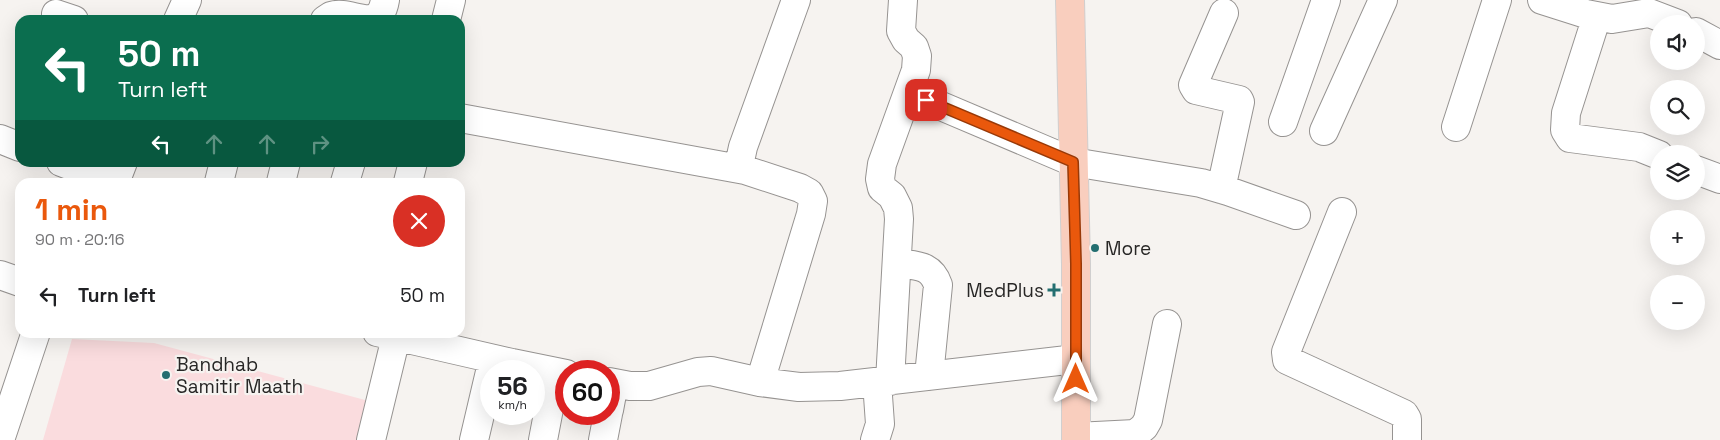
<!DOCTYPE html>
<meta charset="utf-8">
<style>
:root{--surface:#fff;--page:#f2f2f2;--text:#202124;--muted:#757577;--accent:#ea580c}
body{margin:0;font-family:"Space Grotesk",sans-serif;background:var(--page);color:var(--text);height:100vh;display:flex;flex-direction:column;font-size:19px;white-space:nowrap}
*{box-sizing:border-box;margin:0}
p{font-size:16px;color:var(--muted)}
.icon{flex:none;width:28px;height:28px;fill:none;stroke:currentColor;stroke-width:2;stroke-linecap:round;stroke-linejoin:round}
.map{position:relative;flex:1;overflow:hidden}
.side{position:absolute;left:15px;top:178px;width:450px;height:160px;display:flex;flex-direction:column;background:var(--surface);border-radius:15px;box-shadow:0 5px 20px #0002}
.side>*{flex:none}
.hud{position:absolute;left:15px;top:15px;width:450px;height:152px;border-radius:15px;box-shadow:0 5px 20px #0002;background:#0b6e4f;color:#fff;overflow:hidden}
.buttons{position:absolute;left:1650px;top:15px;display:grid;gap:10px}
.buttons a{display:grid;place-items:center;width:55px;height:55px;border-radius:50%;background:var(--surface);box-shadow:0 5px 20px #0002;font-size:25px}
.speed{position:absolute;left:480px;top:360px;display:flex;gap:10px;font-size:25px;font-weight:700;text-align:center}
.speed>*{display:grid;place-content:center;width:65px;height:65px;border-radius:50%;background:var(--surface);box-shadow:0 5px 20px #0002;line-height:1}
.speed small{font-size:12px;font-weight:400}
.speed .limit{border:8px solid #d22;background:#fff;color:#111}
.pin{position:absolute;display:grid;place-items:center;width:42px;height:42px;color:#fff;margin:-21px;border-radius:10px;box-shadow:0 2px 8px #0006}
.me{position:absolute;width:55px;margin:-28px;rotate:0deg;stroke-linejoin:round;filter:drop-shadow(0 0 4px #0008)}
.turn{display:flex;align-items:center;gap:18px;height:105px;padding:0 20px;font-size:22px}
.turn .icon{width:65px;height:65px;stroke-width:2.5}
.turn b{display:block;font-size:35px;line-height:42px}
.lanes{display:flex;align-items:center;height:48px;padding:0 20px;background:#0003;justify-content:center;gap:25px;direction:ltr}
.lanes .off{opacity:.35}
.round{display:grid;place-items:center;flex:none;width:52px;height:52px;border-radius:26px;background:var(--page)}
.head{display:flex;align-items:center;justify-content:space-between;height:85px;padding:0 20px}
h1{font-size:30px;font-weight:700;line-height:38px;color:var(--accent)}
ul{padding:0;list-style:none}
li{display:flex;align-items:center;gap:15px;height:65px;padding:0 20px}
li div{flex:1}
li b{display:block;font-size:19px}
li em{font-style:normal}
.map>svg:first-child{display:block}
.green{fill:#fadcde}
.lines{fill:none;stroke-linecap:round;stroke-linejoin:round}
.minor-casing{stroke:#969391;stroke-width:30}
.primary-casing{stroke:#d0cfcf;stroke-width:30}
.minor{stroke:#fff;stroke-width:28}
.primary{stroke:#f9cebe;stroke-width:28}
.route-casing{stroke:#983908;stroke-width:12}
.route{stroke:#ea580c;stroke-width:9}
.poi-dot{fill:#236e70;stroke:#f6f3f0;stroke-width:2}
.labels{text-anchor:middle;stroke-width:4.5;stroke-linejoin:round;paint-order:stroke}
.poi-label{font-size:19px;fill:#282726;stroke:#f6f3f0;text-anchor:start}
</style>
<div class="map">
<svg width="1720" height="440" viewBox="0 0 1720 440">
<rect width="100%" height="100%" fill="#f6f3f0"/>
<!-- green -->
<path class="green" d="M72,339L154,343L365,400L370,416L364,440H43Z"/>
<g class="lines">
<!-- minor casing -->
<g class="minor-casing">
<path id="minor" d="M1542,0L1586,14L1612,19L1649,13L1678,24
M56,14L74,20
M1597,16L1566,113L1565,130L1570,138L1639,147L1659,155
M178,20L187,0
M325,20C325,20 331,16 331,16C351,9 379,36 385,0
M446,20L451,0
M1696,32L1720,45
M908,92L1073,162L1201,183L1228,191L1296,215
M460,118L745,170
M1283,122L1326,0
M1456,127L1497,0
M1324,131L1383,0
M0,139L20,147
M61,162L87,172
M1696,170L1720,179
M76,182C84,164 104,178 118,175L123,162
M219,182L224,162
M281,182L286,162
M345,182L351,162
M408,182L413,162
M1221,189L1240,102L1239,100L1196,90L1193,85L1224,13
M1342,212L1286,352L1287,360L1404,414L1407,419V440
M897,263C916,266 931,264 938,285L929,376
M0,275L20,282
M377,332L512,363L566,374
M890,381L899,219L898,208L892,196L882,188L880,179L882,164L916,70L917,56L914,47L906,40L901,31L903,0
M609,382L630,386H649L698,372L711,371L760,382L799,387L840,386L1076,359
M760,382L811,214L813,201L809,193L800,188L745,170L740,161L743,147L796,0
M609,410L614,383
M1076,437L1135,434L1144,427L1148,420L1167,324
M0,440L36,332
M371,440L396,337
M474,440L493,359
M543,440L556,372
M603,440L608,414
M875,440L880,424L877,382"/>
</g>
<!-- primary casing -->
<g class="primary-casing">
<path id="primary" d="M1070,0L1076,264V440"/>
</g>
<!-- minor -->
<use href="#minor" class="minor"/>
<!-- primary -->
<use href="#primary" class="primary"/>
</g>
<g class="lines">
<!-- route casing -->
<g class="route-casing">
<path id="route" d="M926,100L1073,162L1076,264V379"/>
</g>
<!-- route -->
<use href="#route" class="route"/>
</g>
<!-- markers -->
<g class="poi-dot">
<circle cx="1095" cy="248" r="5"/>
<path d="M1051.5 282.5h5v5h5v5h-5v5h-5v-5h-5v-5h5z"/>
<circle cx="166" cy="375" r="5"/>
</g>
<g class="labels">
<!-- poi labels -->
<g class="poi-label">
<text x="1105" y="255">More</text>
<text x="1044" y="297" text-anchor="end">MedPlus</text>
<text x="176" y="371">Bandhab<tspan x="176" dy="22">Samitir Maath</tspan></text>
</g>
</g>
</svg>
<div class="buttons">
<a><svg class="icon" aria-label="sound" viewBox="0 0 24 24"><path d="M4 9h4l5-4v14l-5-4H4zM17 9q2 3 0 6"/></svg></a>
<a><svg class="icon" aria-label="search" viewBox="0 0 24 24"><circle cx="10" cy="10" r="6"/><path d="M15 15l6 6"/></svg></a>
<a><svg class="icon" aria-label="layers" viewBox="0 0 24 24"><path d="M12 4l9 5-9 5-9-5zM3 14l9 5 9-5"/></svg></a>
<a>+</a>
<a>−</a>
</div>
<div class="speed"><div>56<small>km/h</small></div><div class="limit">60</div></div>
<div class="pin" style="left:926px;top:100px;background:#d93025"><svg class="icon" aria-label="arrive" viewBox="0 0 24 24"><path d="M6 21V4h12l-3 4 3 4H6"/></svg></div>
<svg class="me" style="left:1076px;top:379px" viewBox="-20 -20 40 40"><path d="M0-17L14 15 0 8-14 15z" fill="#ea580c" stroke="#fff" stroke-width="4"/></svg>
<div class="hud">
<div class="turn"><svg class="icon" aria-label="left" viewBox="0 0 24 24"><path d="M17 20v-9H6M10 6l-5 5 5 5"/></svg><div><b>50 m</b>Turn left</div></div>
<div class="lanes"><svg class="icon" aria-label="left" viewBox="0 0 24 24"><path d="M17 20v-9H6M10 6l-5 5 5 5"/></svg><svg class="icon off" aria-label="ahead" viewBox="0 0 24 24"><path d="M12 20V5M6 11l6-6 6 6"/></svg><svg class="icon off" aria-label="ahead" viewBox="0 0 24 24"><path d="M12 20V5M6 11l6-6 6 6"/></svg><svg class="icon off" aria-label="right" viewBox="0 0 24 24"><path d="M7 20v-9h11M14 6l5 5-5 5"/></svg></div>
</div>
<section class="side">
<div class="head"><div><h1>1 min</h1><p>90 m · 20:16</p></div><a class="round" style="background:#d93025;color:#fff"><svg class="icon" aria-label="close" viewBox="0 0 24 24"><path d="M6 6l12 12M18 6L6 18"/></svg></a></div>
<ul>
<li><svg class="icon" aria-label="left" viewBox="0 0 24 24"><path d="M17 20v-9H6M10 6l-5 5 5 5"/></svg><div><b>Turn left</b></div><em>50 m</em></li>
</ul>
</section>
</div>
